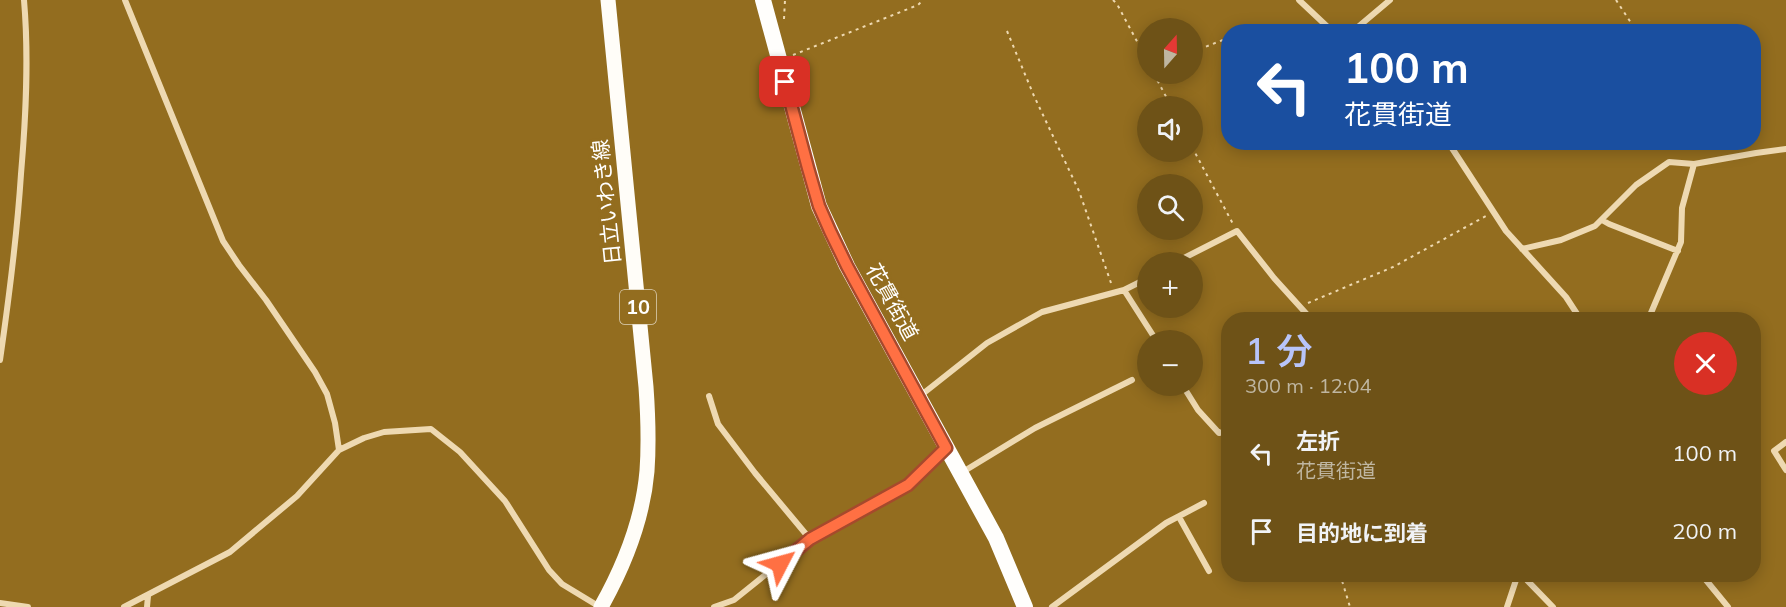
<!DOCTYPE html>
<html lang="ja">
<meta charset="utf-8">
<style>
:root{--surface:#6e5217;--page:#735820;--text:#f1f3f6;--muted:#bfb6a1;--accent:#b8c4f9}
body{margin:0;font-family:Mulish,"Noto Sans JP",sans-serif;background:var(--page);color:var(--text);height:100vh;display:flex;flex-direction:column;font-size:22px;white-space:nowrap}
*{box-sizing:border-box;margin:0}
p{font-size:20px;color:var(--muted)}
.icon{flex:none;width:33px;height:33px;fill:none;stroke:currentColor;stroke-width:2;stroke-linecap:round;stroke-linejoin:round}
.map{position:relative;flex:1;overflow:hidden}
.details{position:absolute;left:1221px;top:312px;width:540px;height:270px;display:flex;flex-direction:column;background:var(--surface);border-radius:24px;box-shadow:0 3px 15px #0003}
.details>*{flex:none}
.top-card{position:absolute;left:1221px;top:24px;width:540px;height:126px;border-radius:24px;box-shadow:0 3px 15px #0003;background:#1a4fa0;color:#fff;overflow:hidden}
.needle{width:39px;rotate:20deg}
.buttons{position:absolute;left:1137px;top:18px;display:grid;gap:12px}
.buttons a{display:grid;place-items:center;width:66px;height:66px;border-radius:50%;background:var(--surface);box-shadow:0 3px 15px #0003;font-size:30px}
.pin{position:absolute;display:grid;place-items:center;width:51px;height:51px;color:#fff;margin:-26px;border-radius:12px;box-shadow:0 3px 9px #0006}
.me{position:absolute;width:66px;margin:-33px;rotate:51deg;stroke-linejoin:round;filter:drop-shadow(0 0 4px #0008)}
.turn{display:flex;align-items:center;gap:21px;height:126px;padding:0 24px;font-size:27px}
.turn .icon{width:78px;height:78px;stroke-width:2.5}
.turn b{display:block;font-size:42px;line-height:51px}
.round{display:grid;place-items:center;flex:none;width:63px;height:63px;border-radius:32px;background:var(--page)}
.headline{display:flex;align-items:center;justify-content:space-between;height:102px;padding:0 24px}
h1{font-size:36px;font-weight:600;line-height:45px;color:var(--accent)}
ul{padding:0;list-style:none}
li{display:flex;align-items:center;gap:18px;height:78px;padding:0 24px}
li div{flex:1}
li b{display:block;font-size:22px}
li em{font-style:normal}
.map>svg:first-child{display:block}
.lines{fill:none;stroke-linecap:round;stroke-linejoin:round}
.path{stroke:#eed9b1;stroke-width:2;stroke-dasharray:3 4.5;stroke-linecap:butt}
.minor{stroke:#eed9b1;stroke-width:6}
.primary{stroke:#fffdf8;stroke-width:15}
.trunk{stroke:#fffefc;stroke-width:16}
.route-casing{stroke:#a6492c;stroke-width:15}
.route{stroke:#ff7043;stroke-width:10}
.labels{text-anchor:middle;stroke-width:6;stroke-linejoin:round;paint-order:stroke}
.shield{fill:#936d1f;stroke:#dfd3bc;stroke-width:1.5}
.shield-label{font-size:20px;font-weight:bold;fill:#fff}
.street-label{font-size:21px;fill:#fff;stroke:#936d1f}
</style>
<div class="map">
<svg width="1786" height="607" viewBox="0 0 1786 607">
<rect width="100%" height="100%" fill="#936d1f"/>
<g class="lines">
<!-- path -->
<path class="path" d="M1113,0L1117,4L1148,62
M1616,0L1637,32
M784,19L785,0
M1007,31L1034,96L1079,191L1111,283
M1299,32L1311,23
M1192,52L1228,38
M793,55L918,5L923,0
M1154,74L1171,106
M1192,147L1233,224
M1308,303L1393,267L1486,216
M1340,574L1350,607"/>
<!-- minor -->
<path class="minor" d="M125,0L223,241L239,265L266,300L315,372L327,394L335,423L339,450
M1299,0L1333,32
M1352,32L1390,0
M1448,142L1506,231L1566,297L1581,320
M1602,220L1609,224L1678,251
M1522,249L1561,240L1595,226L1636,185L1669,162L1694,164
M1176,262L1237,231L1274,278L1312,320
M1124,290L1156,340
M1648,320L1681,242L1682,208L1694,164L1756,153L1786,149
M0,360C9,298 17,236 21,174C26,115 29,58 24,0
M1183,386L1198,410L1219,433L1228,431
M709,396L718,424L755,473L810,539
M920,396L987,343L1042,312L1124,290L1148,278
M1786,442L1774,451L1786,470
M961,473L1035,428L1132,380
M1179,517L1209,571
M1521,574L1553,607
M1701,574L1728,607
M0,603L28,607
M124,607L230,552L297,496L339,450L364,438L384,432L431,429L460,452L505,501L549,570L562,584L600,607
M147,607L148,596
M714,607L734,600L810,539L908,485L945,450
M1052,607L1166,523L1204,503
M1507,607L1518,574"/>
<!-- primary -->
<path class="primary" d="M601,607C624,566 643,518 647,471C649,443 648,415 646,387L608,0"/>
<!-- trunk -->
<path class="trunk" d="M763,0L819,206L847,266L996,538L1025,607"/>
</g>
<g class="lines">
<!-- route casing -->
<g class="route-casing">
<path id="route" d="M780,564L810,539L908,485L946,448L847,266L830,231L819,206L808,168L785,82"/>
</g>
<!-- route -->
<use href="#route" class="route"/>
</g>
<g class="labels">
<!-- shield labels -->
<rect class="shield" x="620" y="290" width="36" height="34" rx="4.5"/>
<g class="shield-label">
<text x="638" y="314">10</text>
</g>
<!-- street labels -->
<g class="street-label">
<text transform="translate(607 202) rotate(-96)" y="7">日立いわき線</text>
<text transform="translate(892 302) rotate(61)" y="7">花貫街道</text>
</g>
</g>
</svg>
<div class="buttons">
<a><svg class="needle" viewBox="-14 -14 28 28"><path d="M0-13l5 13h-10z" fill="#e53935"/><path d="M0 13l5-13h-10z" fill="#bfb6a1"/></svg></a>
<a><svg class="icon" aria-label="sound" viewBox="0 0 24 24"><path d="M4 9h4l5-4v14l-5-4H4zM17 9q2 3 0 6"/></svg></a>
<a><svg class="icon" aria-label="search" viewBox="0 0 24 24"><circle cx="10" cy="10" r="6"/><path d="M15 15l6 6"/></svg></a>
<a>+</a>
<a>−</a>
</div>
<div class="pin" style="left:785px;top:82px;background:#d93025"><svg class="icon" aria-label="arrive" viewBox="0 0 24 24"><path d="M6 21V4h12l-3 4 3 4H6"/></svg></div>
<svg class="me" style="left:780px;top:564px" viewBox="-20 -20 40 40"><path d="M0-17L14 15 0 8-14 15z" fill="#ff7043" stroke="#fff" stroke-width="4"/></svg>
<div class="top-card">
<div class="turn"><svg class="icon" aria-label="left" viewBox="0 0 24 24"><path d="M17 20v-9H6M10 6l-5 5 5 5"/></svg><div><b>100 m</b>花貫街道</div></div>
</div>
<section class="details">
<div class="headline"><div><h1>1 分</h1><p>300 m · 12:04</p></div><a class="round" style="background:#d93025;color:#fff"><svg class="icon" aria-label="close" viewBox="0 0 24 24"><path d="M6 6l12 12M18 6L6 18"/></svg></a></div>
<ul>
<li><svg class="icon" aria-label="left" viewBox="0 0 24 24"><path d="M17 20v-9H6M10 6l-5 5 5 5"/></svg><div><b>左折</b><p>花貫街道</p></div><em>100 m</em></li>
<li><svg class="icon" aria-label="arrive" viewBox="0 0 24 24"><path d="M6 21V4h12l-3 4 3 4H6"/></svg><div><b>目的地に到着</b></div><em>200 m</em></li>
</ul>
</section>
</div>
